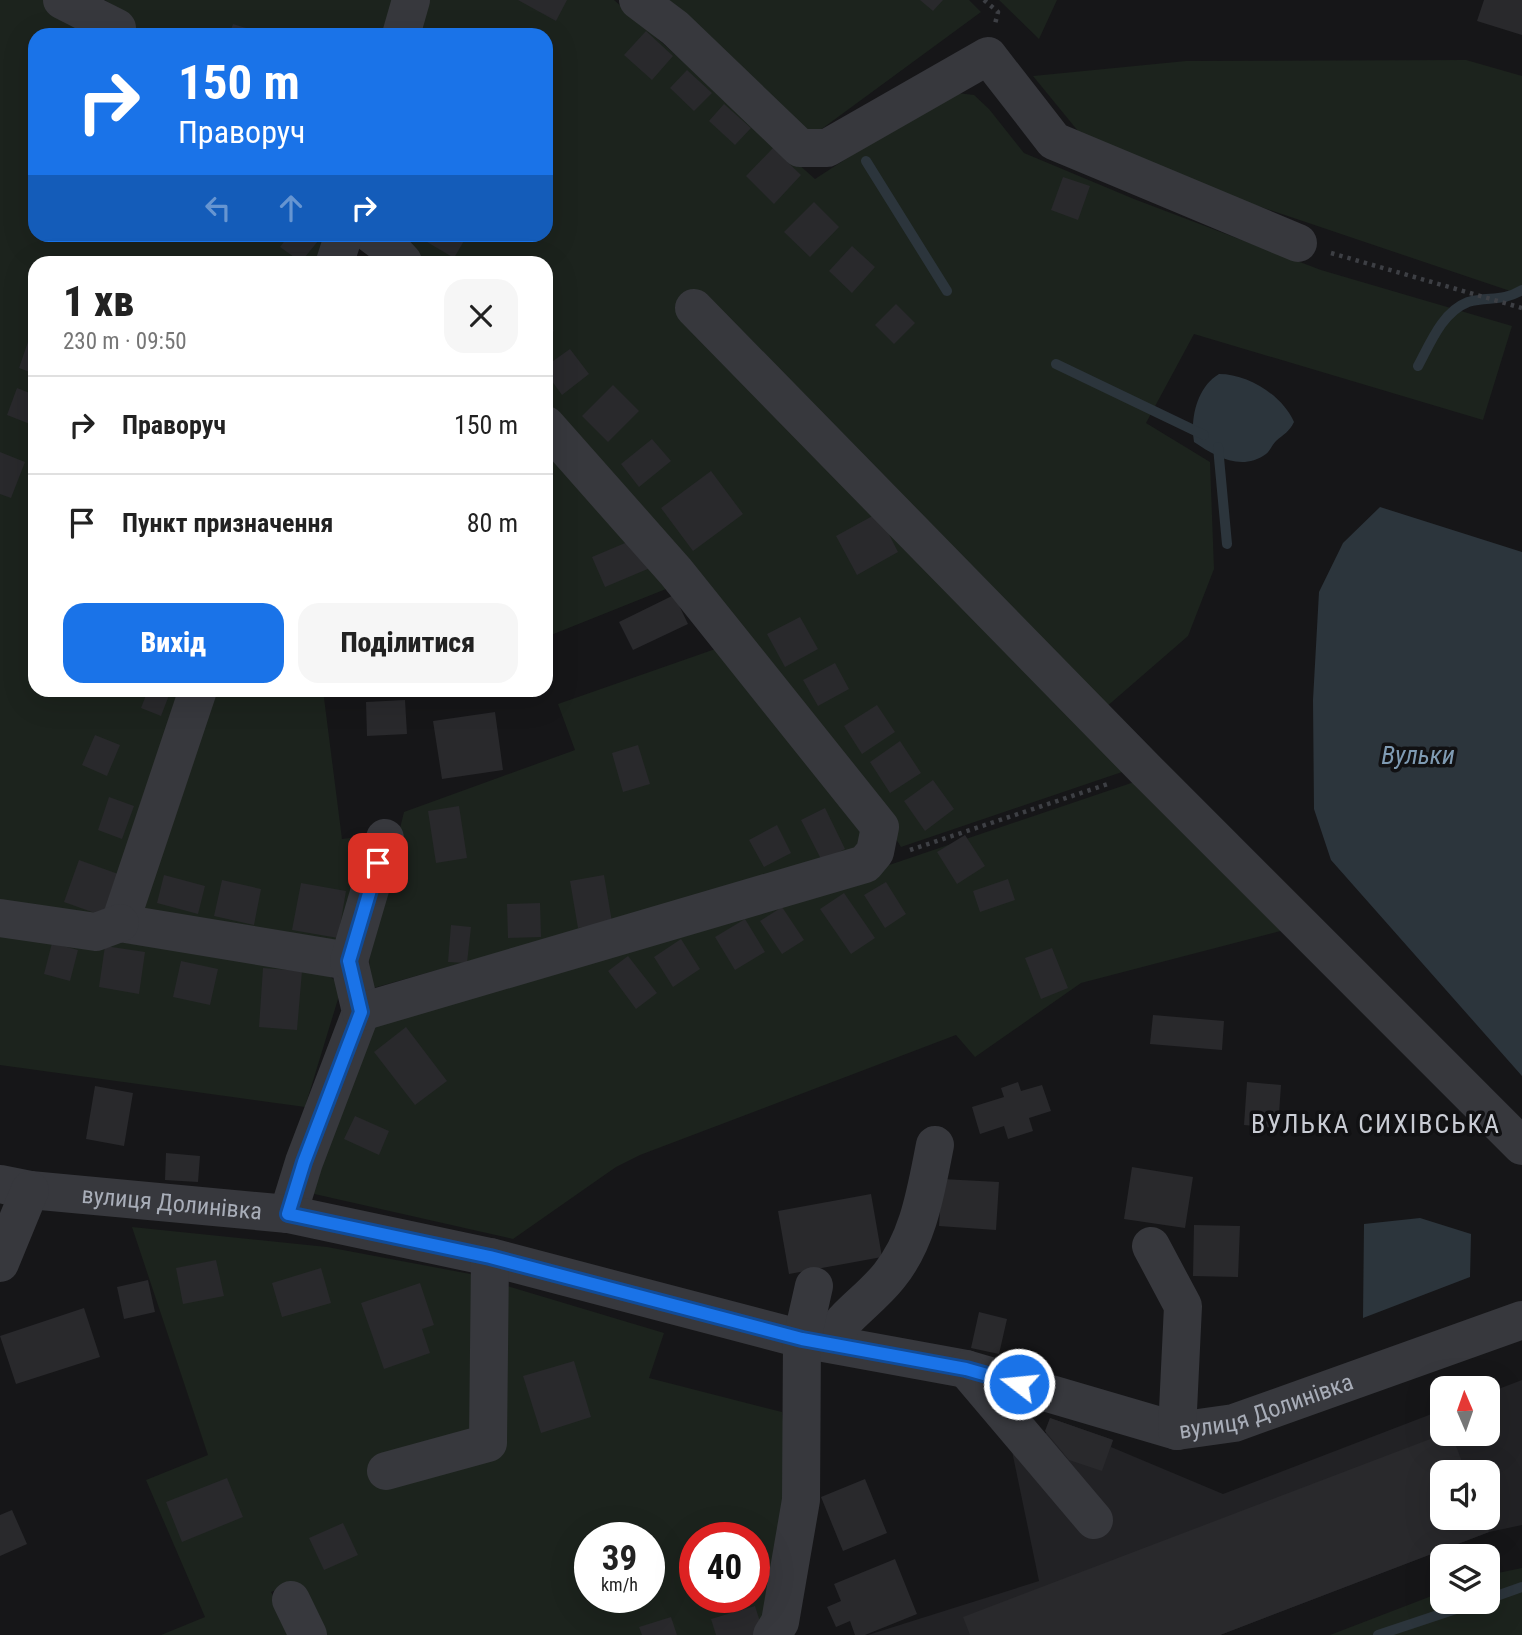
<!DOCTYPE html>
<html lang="uk">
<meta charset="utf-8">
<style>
:root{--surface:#fff;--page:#f6f6f6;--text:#222;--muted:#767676;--line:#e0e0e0;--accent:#1a73e8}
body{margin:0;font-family:"Roboto Condensed",sans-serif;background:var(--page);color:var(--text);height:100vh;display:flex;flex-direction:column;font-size:26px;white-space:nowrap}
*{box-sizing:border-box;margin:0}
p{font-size:23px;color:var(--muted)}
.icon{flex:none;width:38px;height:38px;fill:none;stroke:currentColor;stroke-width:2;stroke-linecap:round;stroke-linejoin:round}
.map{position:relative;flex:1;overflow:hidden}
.drawer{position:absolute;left:28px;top:256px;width:525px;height:441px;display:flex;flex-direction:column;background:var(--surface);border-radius:21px;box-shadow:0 7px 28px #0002}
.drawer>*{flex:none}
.banner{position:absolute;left:28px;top:28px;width:525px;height:214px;border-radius:21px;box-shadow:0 7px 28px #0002;background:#1a73e8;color:#fff;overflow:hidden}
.needle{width:46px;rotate:358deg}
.controls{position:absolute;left:1430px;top:1376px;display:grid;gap:14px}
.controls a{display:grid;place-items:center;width:70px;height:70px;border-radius:14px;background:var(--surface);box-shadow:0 7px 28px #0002;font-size:35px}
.speed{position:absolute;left:574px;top:1522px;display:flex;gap:14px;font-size:35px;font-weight:700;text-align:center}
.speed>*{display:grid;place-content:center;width:91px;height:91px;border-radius:50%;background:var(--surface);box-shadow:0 7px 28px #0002;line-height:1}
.speed small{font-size:18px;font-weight:400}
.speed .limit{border:10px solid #d22;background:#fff;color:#111}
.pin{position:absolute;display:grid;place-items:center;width:60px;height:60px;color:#fff;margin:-30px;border-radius:14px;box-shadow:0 4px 10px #0006}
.me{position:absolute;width:77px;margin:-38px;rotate:286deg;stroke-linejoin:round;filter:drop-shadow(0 0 5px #0008)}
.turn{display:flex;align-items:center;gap:24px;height:147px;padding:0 35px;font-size:32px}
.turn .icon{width:91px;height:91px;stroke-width:2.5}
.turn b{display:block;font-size:49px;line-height:60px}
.lanes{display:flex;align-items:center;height:66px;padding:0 35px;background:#0003;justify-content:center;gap:35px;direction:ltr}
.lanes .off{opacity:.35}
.round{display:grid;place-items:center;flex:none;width:74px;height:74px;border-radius:21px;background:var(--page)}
.overview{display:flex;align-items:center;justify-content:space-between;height:119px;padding:0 35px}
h1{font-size:42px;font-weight:800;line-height:52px}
.primary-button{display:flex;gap:14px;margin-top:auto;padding:14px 35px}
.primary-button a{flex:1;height:80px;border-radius:21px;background:var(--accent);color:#fff;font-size:28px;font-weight:800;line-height:80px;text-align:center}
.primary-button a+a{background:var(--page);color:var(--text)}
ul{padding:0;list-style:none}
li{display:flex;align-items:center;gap:21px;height:98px;padding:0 35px;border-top:2px solid var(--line)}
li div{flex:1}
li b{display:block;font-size:26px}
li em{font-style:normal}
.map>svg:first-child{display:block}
.built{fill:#222225;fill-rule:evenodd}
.green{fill:#1c231d;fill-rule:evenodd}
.water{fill:#2c353c}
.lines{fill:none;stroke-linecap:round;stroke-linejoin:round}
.stream{stroke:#2c353c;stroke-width:10}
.building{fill:#29292c}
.path{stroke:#3d3f44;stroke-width:4.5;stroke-dasharray:3.5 5;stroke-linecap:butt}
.minor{stroke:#37383d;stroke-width:38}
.route-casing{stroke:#114b97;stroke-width:18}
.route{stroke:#1a73e8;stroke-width:12}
.labels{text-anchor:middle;stroke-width:7;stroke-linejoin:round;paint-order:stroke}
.street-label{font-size:24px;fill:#a8adb8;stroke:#111113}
.water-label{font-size:26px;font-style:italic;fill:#7f9bb3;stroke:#111113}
.neighbourhood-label{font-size:26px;letter-spacing:2px;fill:#c9ccd4;stroke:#111113}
</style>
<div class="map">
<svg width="1522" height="1635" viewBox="0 0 1522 1635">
<rect width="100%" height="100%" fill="#161618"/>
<!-- built -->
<path class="built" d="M1522,1380V1525L1489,1532L1220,1635H868L1039,1581L1012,1451L1046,1433L1050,1418L1113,1440L1111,1447L1223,1494L1442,1410V1433H1488V1393ZM1442,1472H1488V1517H1442Z"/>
<!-- green -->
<path class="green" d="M0,0H43L108,35H35V234L331,235L323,262H35V690H184L110,919L0,907Z
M105,0H396L386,35H114L125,13Z
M429,0H614L815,179L949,92L974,95L989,109L1024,153L1134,199L1321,270L1512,326L1483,420L1194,334L1146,423L1210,462L1214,569L1188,636L1105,708L1125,771L901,847L877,809L546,414V262H417L390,235L546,234V35H416Z
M650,0H969L981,12L808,139Z
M999,0H1057L1039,39Z
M1466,60L1522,76V295L1160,173L1078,131L1033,76L1186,61Z
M546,439L671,587L546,637Z
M721,647L869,837L871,848L370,989L369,954L404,812L575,750L558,704Z
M206,690H323L342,839L374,835L344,950L151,922L142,901Z
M1143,779L1292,928L1081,983L975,1057L956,1035L640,1155L616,1167L513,1239L310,1193L368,1034L382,1017L845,880Z
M0,927L318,967L342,986L305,1107L0,1065Z
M132,1227L327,1247L481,1276L497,1453V1283L664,1333L649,1378L782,1412L791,1491L760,1635H317L295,1583L271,1592L296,1635H161L205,1617L146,1480L208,1455ZM590,1538H649V1598H590ZM695,1538H754V1598H695Z
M1522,1568V1635H1330L1442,1592V1601H1488V1575Z"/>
<!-- water -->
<path class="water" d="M1219,374C1248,374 1282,395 1294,422C1289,432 1284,434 1276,441C1272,445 1270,451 1266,454C1241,472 1215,456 1194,442C1190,418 1197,387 1219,374Z
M1380,507L1522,552V1076L1331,860L1314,809L1313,700L1319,592L1343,543Z
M1420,1218L1471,1234L1470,1277L1363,1318L1364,1224Z"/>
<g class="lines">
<!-- stream -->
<path class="stream" d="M866,161L947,291
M1056,364L1204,435
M1418,366C1430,344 1442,312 1468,302C1488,296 1502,302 1522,290
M1218,447L1227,544
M1488,1599L1522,1587
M1378,1635L1480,1601"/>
</g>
<!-- building -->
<path class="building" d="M518,0H567L556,21Z
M920,0H943L933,11Z
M1484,0H1522V35L1477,21Z
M233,24L266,34V35H229Z
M646,31L673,56L652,80L624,55Z
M687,70L712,93L694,111L670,88Z
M724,104L751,128L735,145L709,121Z
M773,148L801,175L774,204L746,176Z
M1063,177L1090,186L1078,220L1051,210Z
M814,202L839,227L810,257L784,232Z
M290,234H310L318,241L301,262L280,247Z
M425,234H468L454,258L422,239Z
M852,246L875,267L852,293L829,271Z
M896,304L915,323L894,344L875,325Z
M546,320L554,331L546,336Z
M29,339L35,341V374L19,368Z
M570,349L589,374L562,395L546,373V366Z
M613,385L639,411L608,442L582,416Z
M17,388L35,395V426L7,415Z
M652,439L671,461L639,487L621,464Z
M0,452L25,462L11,498L0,494Z
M711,471L743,514L693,551L661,508Z
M878,513L898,552L857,575L836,536Z
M637,538L650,568L605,587L592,557Z
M674,595L688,624L633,650L619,622Z
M800,617L818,649L785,667L767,634Z
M835,663L849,689L818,706L803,680Z
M148,690H171L161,716L141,708Z
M405,700L407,734L367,736L366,702Z
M877,705L895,732L862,754L844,726Z
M495,712L503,770L442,779L433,721Z
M95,735L120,745L107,776L82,765Z
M900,741L921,773L890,793L870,762Z
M638,745L650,784L623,792L612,753Z
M933,780L954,809L925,831L904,801Z
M109,797L134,806L122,839L98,830Z
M459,806L467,858L436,863L428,811Z
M825,808L845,849L822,861L801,820Z
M777,825L791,853L764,867L749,840Z
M965,835L985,866L957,884L937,852Z
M79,860L121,875L106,917L64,902Z
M164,875L205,886L198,914L157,903Z
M604,875L612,922L578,928L570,881Z
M1008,879L1015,900L980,912L973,891Z
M222,880L261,889L254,925L214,916Z
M886,882L906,914L885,928L864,895Z
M301,883L346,891L338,938L292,930Z
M844,893L875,938L851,954L820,909Z
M540,903L541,937L508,938L507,904Z
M782,907L804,940L782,954L760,921Z
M745,919L765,952L735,970L715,937Z
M451,925L471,927L467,963L448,962Z
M681,939L700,969L673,987L654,957Z
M52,943L78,950L70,981L44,974Z
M105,946L145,952L139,994L99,987Z
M1052,948L1068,988L1041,999L1025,958Z
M628,956L657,993L636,1009L608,971Z
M181,961L218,969L210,1005L173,997Z
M263,968L302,971L297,1030L259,1027Z
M1153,1015L1224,1021L1222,1050L1150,1044Z
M406,1027L447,1081L415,1105L374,1052Z
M1018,1082L1021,1091L1042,1085L1051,1111L1029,1118L1033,1131L1008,1139L1004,1126L980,1134L972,1107L1004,1097L1001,1088Z
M1247,1082L1281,1085L1278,1128L1244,1125Z
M95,1086L133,1093L124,1146L86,1139Z
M355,1116L389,1131L379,1155L344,1139Z
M166,1153L200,1156L198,1182L165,1180Z
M1132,1167L1193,1177L1185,1228L1124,1219Z
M942,1179L999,1182L996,1230L939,1226Z
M871,1194L882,1257L789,1274L778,1211Z
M1194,1225L1240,1226L1238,1277L1193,1276Z
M216,1260L224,1296L183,1304L176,1268Z
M321,1268L331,1303L282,1317L272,1283Z
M148,1280L155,1312L124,1319L117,1287Z
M420,1283L434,1325L422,1329L430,1353L384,1369L361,1303Z
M84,1308L100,1357L16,1384L0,1336Z
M979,1312L1007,1319L999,1354L971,1348Z
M574,1361L591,1417L541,1433L523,1376Z
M1050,1418L1113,1440L1102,1471L1069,1460L1045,1431Z
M1446,1433H1451L1466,1472H1442V1517H1483L1489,1532L1220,1635H970L963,1617Z
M227,1478L243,1517L182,1542L166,1502Z
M865,1479L887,1533L843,1551L821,1497Z
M12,1510L27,1544L0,1556V1515Z
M343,1523L358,1555L324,1570L309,1538Z
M895,1559L917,1614L865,1635H855L850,1621L836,1627L827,1607L841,1601L834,1584Z
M755,1606L762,1628L756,1635H716L711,1619Z
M671,1617L677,1635H642L639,1627Z"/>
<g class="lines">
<!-- path -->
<path class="path" d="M984,0L998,12L995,24
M1331,253L1522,308
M910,850L1111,783"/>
<!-- minor -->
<g class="minor">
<path d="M62,0L117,28"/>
<path d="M638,0L675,28L800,148H827L988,56L1054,141L1298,243"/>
<path d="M401,35L411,0"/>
<path d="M371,234L390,248L403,262"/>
<path d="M335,262L344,234"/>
<path d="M694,308L1147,771L1522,1146"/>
<path d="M198,690L120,923L349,961L361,1012L304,1162L288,1214"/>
<path d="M0,918L96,932L120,923"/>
<path d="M349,961L385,838"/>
<path d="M361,1012L865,864L875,852L880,827L676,572L546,425"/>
<path id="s1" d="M0,1184L30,1190L288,1214L490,1257L802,1339L966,1369L1177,1431L1234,1423L1522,1320"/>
<path d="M1151,1246L1183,1306L1177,1431"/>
<path d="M0,1263L30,1190"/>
<path d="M827,1343C845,1314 869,1301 889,1276C919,1239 926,1190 935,1145"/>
<path d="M966,1369L1094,1520"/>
<path d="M386,1471L488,1443L490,1257"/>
<path d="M291,1600L308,1635"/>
<path d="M772,1635L780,1622L801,1500L802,1339L814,1286"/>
</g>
</g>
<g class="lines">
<!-- route casing -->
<g class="route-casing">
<path id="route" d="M378,863L349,961L361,1012L304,1162L288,1214L490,1257L802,1339L966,1369L1019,1384"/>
</g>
<!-- route -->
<use href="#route" class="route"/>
</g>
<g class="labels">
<!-- street labels -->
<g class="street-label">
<text dy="8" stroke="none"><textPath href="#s1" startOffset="173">вулиця Долинівка</textPath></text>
<text dy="8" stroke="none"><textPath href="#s1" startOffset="1298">вулиця Долинівка</textPath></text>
</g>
<!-- water labels -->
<g class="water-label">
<text x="1418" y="764">Вульки</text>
</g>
<!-- neighbourhood labels -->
<g class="neighbourhood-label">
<text x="1376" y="1133">ВУЛЬКА СИХІВСЬКА</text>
</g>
</g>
</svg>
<div class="controls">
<a><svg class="needle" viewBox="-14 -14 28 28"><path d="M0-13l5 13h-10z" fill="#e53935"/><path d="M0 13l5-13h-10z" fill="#767676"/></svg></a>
<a><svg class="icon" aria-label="sound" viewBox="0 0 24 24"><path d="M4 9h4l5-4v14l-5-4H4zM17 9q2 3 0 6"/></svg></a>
<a><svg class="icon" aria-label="layers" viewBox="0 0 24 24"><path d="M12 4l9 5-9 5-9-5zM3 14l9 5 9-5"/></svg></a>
</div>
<div class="speed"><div>39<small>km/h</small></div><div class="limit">40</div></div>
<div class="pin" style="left:378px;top:863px;background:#d93025"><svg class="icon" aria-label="arrive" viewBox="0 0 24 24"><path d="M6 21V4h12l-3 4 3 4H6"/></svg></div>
<svg class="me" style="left:1019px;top:1384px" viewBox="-20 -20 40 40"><circle r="17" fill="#1a73e8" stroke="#fff" stroke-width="3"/><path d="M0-11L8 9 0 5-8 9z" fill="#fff"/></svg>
<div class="banner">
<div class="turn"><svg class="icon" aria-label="right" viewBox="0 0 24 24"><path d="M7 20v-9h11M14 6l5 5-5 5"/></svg><div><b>150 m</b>Праворуч</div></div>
<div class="lanes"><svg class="icon off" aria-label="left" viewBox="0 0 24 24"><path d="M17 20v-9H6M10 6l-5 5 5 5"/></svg><svg class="icon off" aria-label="ahead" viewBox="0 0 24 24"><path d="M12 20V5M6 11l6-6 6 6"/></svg><svg class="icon" aria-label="right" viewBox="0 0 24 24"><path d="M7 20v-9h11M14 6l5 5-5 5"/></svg></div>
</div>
<section class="drawer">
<div class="overview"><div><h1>1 хв</h1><p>230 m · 09:50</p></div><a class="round"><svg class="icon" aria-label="close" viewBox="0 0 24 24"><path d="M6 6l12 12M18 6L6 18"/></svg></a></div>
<ul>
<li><svg class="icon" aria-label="right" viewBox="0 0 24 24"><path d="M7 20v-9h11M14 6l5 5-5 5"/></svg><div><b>Праворуч</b></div><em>150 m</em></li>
<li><svg class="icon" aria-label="arrive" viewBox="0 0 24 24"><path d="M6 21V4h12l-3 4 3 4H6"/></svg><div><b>Пункт призначення</b></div><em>80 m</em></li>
</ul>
<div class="primary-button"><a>Вихід</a><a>Поділитися</a></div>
</section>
</div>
